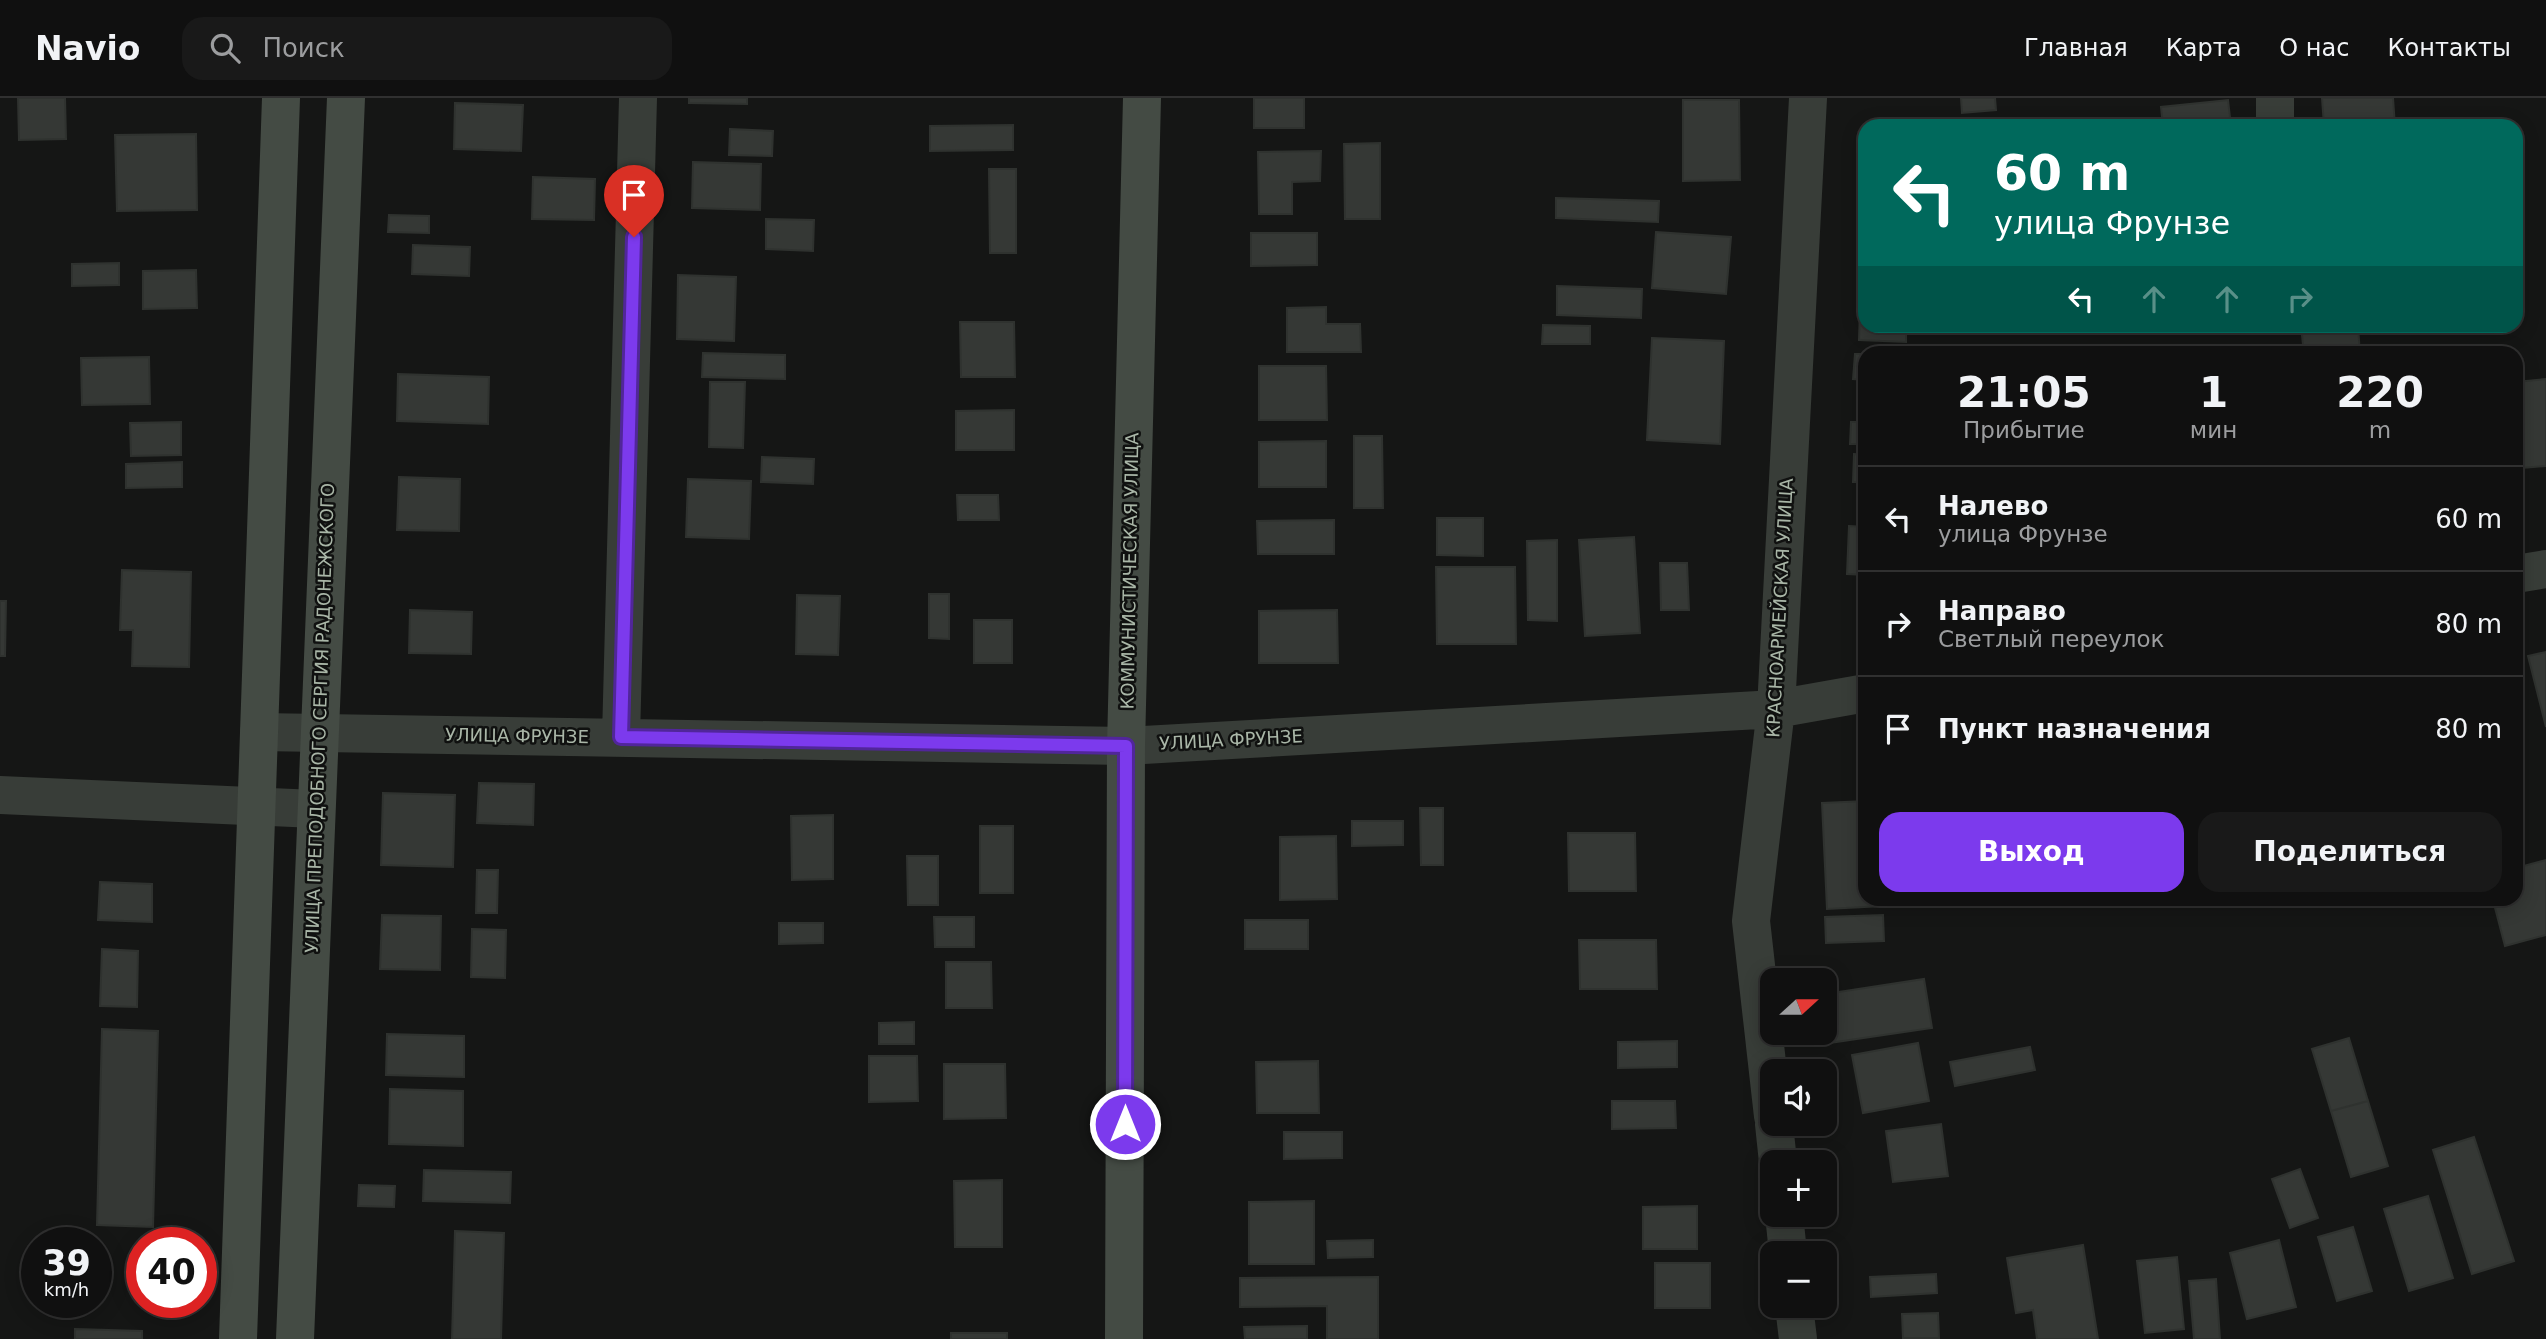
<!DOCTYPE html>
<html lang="ru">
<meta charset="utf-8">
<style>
:root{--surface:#101010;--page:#191919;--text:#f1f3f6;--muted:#9c9d9f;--line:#303030;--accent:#7c3aed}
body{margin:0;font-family:"DejaVu Sans",sans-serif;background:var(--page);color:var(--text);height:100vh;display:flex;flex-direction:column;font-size:26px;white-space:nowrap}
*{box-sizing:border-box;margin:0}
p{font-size:23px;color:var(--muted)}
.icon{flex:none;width:38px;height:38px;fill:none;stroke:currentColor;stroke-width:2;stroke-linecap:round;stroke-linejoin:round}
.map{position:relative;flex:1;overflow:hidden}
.side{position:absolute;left:1858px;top:248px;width:665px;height:560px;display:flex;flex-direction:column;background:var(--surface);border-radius:21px;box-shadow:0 4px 18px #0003,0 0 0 2px var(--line)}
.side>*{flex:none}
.hud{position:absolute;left:1858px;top:21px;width:665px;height:214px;border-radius:21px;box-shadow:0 4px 18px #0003,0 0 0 2px var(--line);background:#00695c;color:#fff;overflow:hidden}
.needle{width:46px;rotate:69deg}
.controls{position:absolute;left:1760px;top:870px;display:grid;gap:14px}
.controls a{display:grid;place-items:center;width:77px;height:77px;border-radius:14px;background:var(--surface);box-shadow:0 4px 18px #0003,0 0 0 2px var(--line);font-size:35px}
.speed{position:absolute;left:21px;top:1129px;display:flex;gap:14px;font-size:35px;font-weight:700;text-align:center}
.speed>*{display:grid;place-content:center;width:91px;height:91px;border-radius:50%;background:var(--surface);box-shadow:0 4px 18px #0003,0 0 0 2px var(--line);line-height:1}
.speed small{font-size:18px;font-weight:400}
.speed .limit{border:10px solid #d22;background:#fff;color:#111}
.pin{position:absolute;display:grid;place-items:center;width:60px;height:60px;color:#fff;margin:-72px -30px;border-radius:50% 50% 50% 0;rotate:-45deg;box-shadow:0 0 7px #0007}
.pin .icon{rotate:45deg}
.me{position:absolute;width:77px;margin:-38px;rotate:0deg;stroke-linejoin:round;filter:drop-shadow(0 0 5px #0008)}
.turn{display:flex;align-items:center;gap:24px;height:147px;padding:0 21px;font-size:32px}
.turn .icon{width:91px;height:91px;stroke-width:2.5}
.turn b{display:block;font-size:49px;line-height:60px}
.lanes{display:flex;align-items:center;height:66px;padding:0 21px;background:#0003;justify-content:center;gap:35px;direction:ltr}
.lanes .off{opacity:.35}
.eta{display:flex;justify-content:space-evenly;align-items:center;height:119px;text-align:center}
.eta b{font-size:42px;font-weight:800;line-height:49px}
.button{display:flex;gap:14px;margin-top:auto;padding:14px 21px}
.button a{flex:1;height:80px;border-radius:21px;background:var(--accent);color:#fff;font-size:28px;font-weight:800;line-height:80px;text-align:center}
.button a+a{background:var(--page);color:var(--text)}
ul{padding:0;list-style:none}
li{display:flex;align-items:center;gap:21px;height:105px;padding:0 21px;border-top:2px solid var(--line)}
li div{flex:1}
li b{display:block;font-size:26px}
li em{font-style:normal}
header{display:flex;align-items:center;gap:42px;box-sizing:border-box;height:98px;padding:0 35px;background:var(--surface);border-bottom:2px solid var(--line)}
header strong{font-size:33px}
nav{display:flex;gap:38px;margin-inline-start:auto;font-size:24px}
.search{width:490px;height:63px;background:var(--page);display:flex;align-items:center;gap:18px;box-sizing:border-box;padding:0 24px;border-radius:21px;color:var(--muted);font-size:26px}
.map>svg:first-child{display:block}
.building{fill:#353835;stroke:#2f322f;stroke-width:2}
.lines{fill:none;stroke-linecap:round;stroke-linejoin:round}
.street{stroke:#383d38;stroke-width:38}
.secondary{stroke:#444b44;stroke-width:38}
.route-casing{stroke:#51269a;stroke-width:18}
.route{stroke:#7c3aed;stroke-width:12}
.labels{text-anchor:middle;stroke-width:5;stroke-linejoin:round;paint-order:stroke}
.street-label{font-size:18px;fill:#a9b6a7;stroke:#101110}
</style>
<header>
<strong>Navio</strong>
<div class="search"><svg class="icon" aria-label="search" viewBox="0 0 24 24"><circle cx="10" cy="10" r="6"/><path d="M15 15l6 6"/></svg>Поиск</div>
<nav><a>Главная</a><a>Карта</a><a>О нас</a><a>Контакты</a></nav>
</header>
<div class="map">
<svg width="2546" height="1241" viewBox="0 0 2546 1241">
<rect width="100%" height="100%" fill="#151615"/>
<!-- building -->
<path class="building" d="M18,0H65L66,41L19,42Z
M689,0H747V6L689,5Z
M1254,0H1304V30H1254Z
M1961,0H1995L1996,12L1962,15Z
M2322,0H2393L2395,28H2324Z
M1683,2H1739L1740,82L1683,83Z
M2228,2L2231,28H2163L2161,9Z
M455,5L523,7L521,53L454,51Z
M1013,27V52L930,53V28Z
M730,31L773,33L772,58L729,57Z
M196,36L197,112L117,113L115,37Z
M1380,45V121H1345L1344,46Z
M1321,53L1320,83L1292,84V116H1259L1258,54Z
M693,64L761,66L760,112L692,110Z
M989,71H1016V155H990Z
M533,79L595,81L594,122L532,121Z
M1556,100L1659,103L1658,124L1556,120Z
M389,117L429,118V135L388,134Z
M766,121L814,122L813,153L766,151Z
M1656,134L1731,139L1726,196L1652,190Z
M1251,135H1317V167L1251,168Z
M413,147L470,149L469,178L412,176Z
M119,165V187L72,188V166Z
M196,172L197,210L143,211V173Z
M678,177L736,179L734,243L677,241Z
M1861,181H1866V228H1906V244L1859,242Z
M1557,188L1642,191L1641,220L1557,217Z
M1326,209V226H1360L1361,254H1287V210Z
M960,224H1014L1015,279H961Z
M1543,227L1590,228V246H1542Z
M2301,228H2358L2360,256H2304Z
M1652,240L1724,243L1720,346L1647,342Z
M703,255L785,257V281L702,279Z
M1855,256H1866V282L1853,281Z
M149,259L150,306L82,307L81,260Z
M1259,268H1326L1327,322H1259Z
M398,276L489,279L488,326L397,323Z
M2546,281V368L2522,370L2516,322V284Z
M710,284H745L743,350L709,349Z
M1014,312V352H956V313Z
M181,324V357L131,358L130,325Z
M1851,324H1866V346H1850Z
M1354,338H1382L1383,410H1354Z
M1326,343V389H1259V344Z
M1854,356L1866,357V384H1853Z
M762,359L814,361L813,386L761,384Z
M182,364V389L126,390V366Z
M399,379L460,381L459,433L397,432Z
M688,381L751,383L749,441L686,439Z
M957,397H998L999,422H958Z
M1437,420H1483V458L1437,457Z
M1334,422V456H1258L1257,423Z
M1849,428L1866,429V477L1847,476Z
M1634,439L1640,535L1585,538L1579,442Z
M1557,442V523L1528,522L1527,443Z
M1660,465H1687L1689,512H1661Z
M1436,469H1515L1516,546H1437Z
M122,472L191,474L189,569L132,568L133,532H120Z
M929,496H949V541L929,540Z
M797,497L840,498L838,557L796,556Z
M0,503H6L5,558H0Z
M410,512L472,514L471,556L409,555Z
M1337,512L1338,565H1259V513Z
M974,522H1012V565H974Z
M2546,554V629L2528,558Z
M479,685L534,686L533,727L477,725Z
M383,695L455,697L453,769L381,767Z
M1866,703V802H1883V808L1827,811L1822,705Z
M1420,710H1443V767H1421Z
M833,717V781L792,782L791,718Z
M1352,723H1403V747L1352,748Z
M980,728H1013V795H980Z
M1568,735H1635L1636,793H1569Z
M1336,738L1337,801L1280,802V739Z
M907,758H938V807H908Z
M2546,762V837L2505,848L2493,802H2516V770Z
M477,772H498L497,815H476Z
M100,784L152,786V824L98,822Z
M382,817L441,818L440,872L380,871Z
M1883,817L1884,843L1826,845L1825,819Z
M934,819H974V849H935Z
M1245,822H1308V851H1245Z
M779,825H823V845L779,846Z
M472,831L506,832L505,880L471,879Z
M1579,842H1656L1657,891H1580Z
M102,851L138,853L137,909L100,908Z
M946,864H991L992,910H946Z
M1924,881L1932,930L1829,945L1825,896Z
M914,924V946H879V925Z
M102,931L158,933L153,1129L97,1127Z
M387,936L464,938V979L386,977Z
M2349,940L2368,1003L2331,1013L2312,951Z
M1677,943V969L1618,970V944Z
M1918,945L1929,1003L1863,1015L1852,957Z
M2030,949L2035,972L1955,988L1950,964Z
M869,958H917L918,1003L869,1004Z
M1318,963L1319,1015H1257L1256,964Z
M944,966H1005L1006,1020L944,1021Z
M390,991L463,993V1048L389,1046Z
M1612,1003H1675L1676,1030L1612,1031Z
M2368,1003L2388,1068L2351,1079L2331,1013Z
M1941,1026L1948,1078L1893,1084L1886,1033Z
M1284,1034H1342V1060L1284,1061Z
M2474,1039L2514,1163L2472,1176L2433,1052Z
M2300,1071L2318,1120L2290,1130L2272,1081Z
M424,1072L511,1074L510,1105L423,1103Z
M1002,1082V1149H955L954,1083Z
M359,1087L395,1088L394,1109L358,1108Z
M2428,1098L2453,1180L2409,1193L2384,1111Z
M1314,1103V1166H1249V1104Z
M1697,1108V1151H1643V1109Z
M2353,1129L2372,1193L2337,1203L2318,1139Z
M455,1133L504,1135L501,1241H452Z
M1373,1142V1159L1328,1160L1327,1143Z
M2279,1142L2296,1209L2247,1221L2230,1155Z
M2083,1147L2098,1241H2037L2033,1212L2016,1215L2007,1160Z
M2177,1159L2184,1231L2145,1235L2137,1163Z
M1655,1165H1710V1210H1655Z
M1936,1176L1937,1195L1871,1199L1870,1179Z
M1378,1179V1241H1327V1208L1240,1209V1180Z
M2216,1181L2220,1241H2194L2189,1183Z
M1938,1215L1939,1240H1903L1902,1216Z
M1307,1228V1241H1245L1244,1229Z
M75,1231L142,1233V1241H75Z
M951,1235H1007V1241H951Z"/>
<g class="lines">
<!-- street -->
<path class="street" d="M2275,0V28
M2516,476L2546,471
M259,634L1126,648L1776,611L1866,595
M621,639L638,0
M0,697L315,711
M1773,1018L1751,823L1776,611L1808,0
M1774,1026L1778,1064
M1784,1116L1788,1155
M1794,1208L1798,1241"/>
<!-- secondary -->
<path class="secondary" d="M238,1241L281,0
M295,1241L346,0
M1124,1241L1126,648L1142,0"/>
</g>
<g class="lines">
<!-- route casing -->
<g class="route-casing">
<path id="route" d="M634,139L621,639L1126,648L1125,1026"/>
</g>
<!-- route -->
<use href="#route" class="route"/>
</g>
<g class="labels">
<!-- street labels -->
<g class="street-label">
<text transform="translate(1130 473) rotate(-89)" y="6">КОММУНИСТИЧЕСКАЯ УЛИЦА</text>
<text transform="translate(1780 510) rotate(-87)" y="6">КРАСНОАРМЕЙСКАЯ УЛИЦА</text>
<text transform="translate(320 620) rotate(-88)" y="6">УЛИЦА ПРЕПОДОБНОГО СЕРГИЯ РАДОНЕЖСКОГО</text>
<text transform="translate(517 638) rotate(1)" y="6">УЛИЦА ФРУНЗЕ</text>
<text transform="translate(1231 642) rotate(-3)" y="6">УЛИЦА ФРУНЗЕ</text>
</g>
</g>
</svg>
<div class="controls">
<a><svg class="needle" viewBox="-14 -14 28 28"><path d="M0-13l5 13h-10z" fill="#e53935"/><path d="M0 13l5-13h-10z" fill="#9c9d9f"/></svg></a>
<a><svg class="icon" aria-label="sound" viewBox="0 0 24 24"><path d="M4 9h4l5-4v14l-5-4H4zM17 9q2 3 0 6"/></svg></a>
<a>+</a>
<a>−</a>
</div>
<div class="speed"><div>39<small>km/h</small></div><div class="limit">40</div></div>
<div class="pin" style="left:634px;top:139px;background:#d93025"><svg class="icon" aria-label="arrive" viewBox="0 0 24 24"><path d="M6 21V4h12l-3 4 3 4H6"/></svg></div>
<svg class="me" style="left:1125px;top:1026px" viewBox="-20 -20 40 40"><circle r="17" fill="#7c3aed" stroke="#fff" stroke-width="3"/><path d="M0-11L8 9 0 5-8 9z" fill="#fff"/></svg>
<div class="hud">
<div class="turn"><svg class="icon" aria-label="left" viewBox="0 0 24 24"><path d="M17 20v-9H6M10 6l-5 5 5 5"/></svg><div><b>60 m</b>улица Фрунзе</div></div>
<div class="lanes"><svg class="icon" aria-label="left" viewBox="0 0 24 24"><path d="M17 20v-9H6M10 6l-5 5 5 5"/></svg><svg class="icon off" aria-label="ahead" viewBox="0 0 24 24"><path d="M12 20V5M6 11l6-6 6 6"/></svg><svg class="icon off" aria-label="ahead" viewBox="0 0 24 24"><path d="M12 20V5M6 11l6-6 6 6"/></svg><svg class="icon off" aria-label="right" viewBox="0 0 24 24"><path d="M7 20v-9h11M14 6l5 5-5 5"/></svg></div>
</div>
<section class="side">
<div class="eta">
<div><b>21:05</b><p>Прибытие</p></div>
<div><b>1</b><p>мин</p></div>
<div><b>220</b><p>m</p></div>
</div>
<ul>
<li><svg class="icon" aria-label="left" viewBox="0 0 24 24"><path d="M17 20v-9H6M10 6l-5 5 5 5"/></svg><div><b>Налево</b><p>улица Фрунзе</p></div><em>60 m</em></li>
<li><svg class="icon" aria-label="right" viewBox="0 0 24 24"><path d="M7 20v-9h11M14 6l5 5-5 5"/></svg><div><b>Направо</b><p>Светлый переулок</p></div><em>80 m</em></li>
<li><svg class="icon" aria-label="arrive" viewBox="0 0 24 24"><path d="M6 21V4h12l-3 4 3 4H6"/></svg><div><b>Пункт назначения</b></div><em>80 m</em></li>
</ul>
<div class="button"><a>Выход</a><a>Поделиться</a></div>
</section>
</div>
